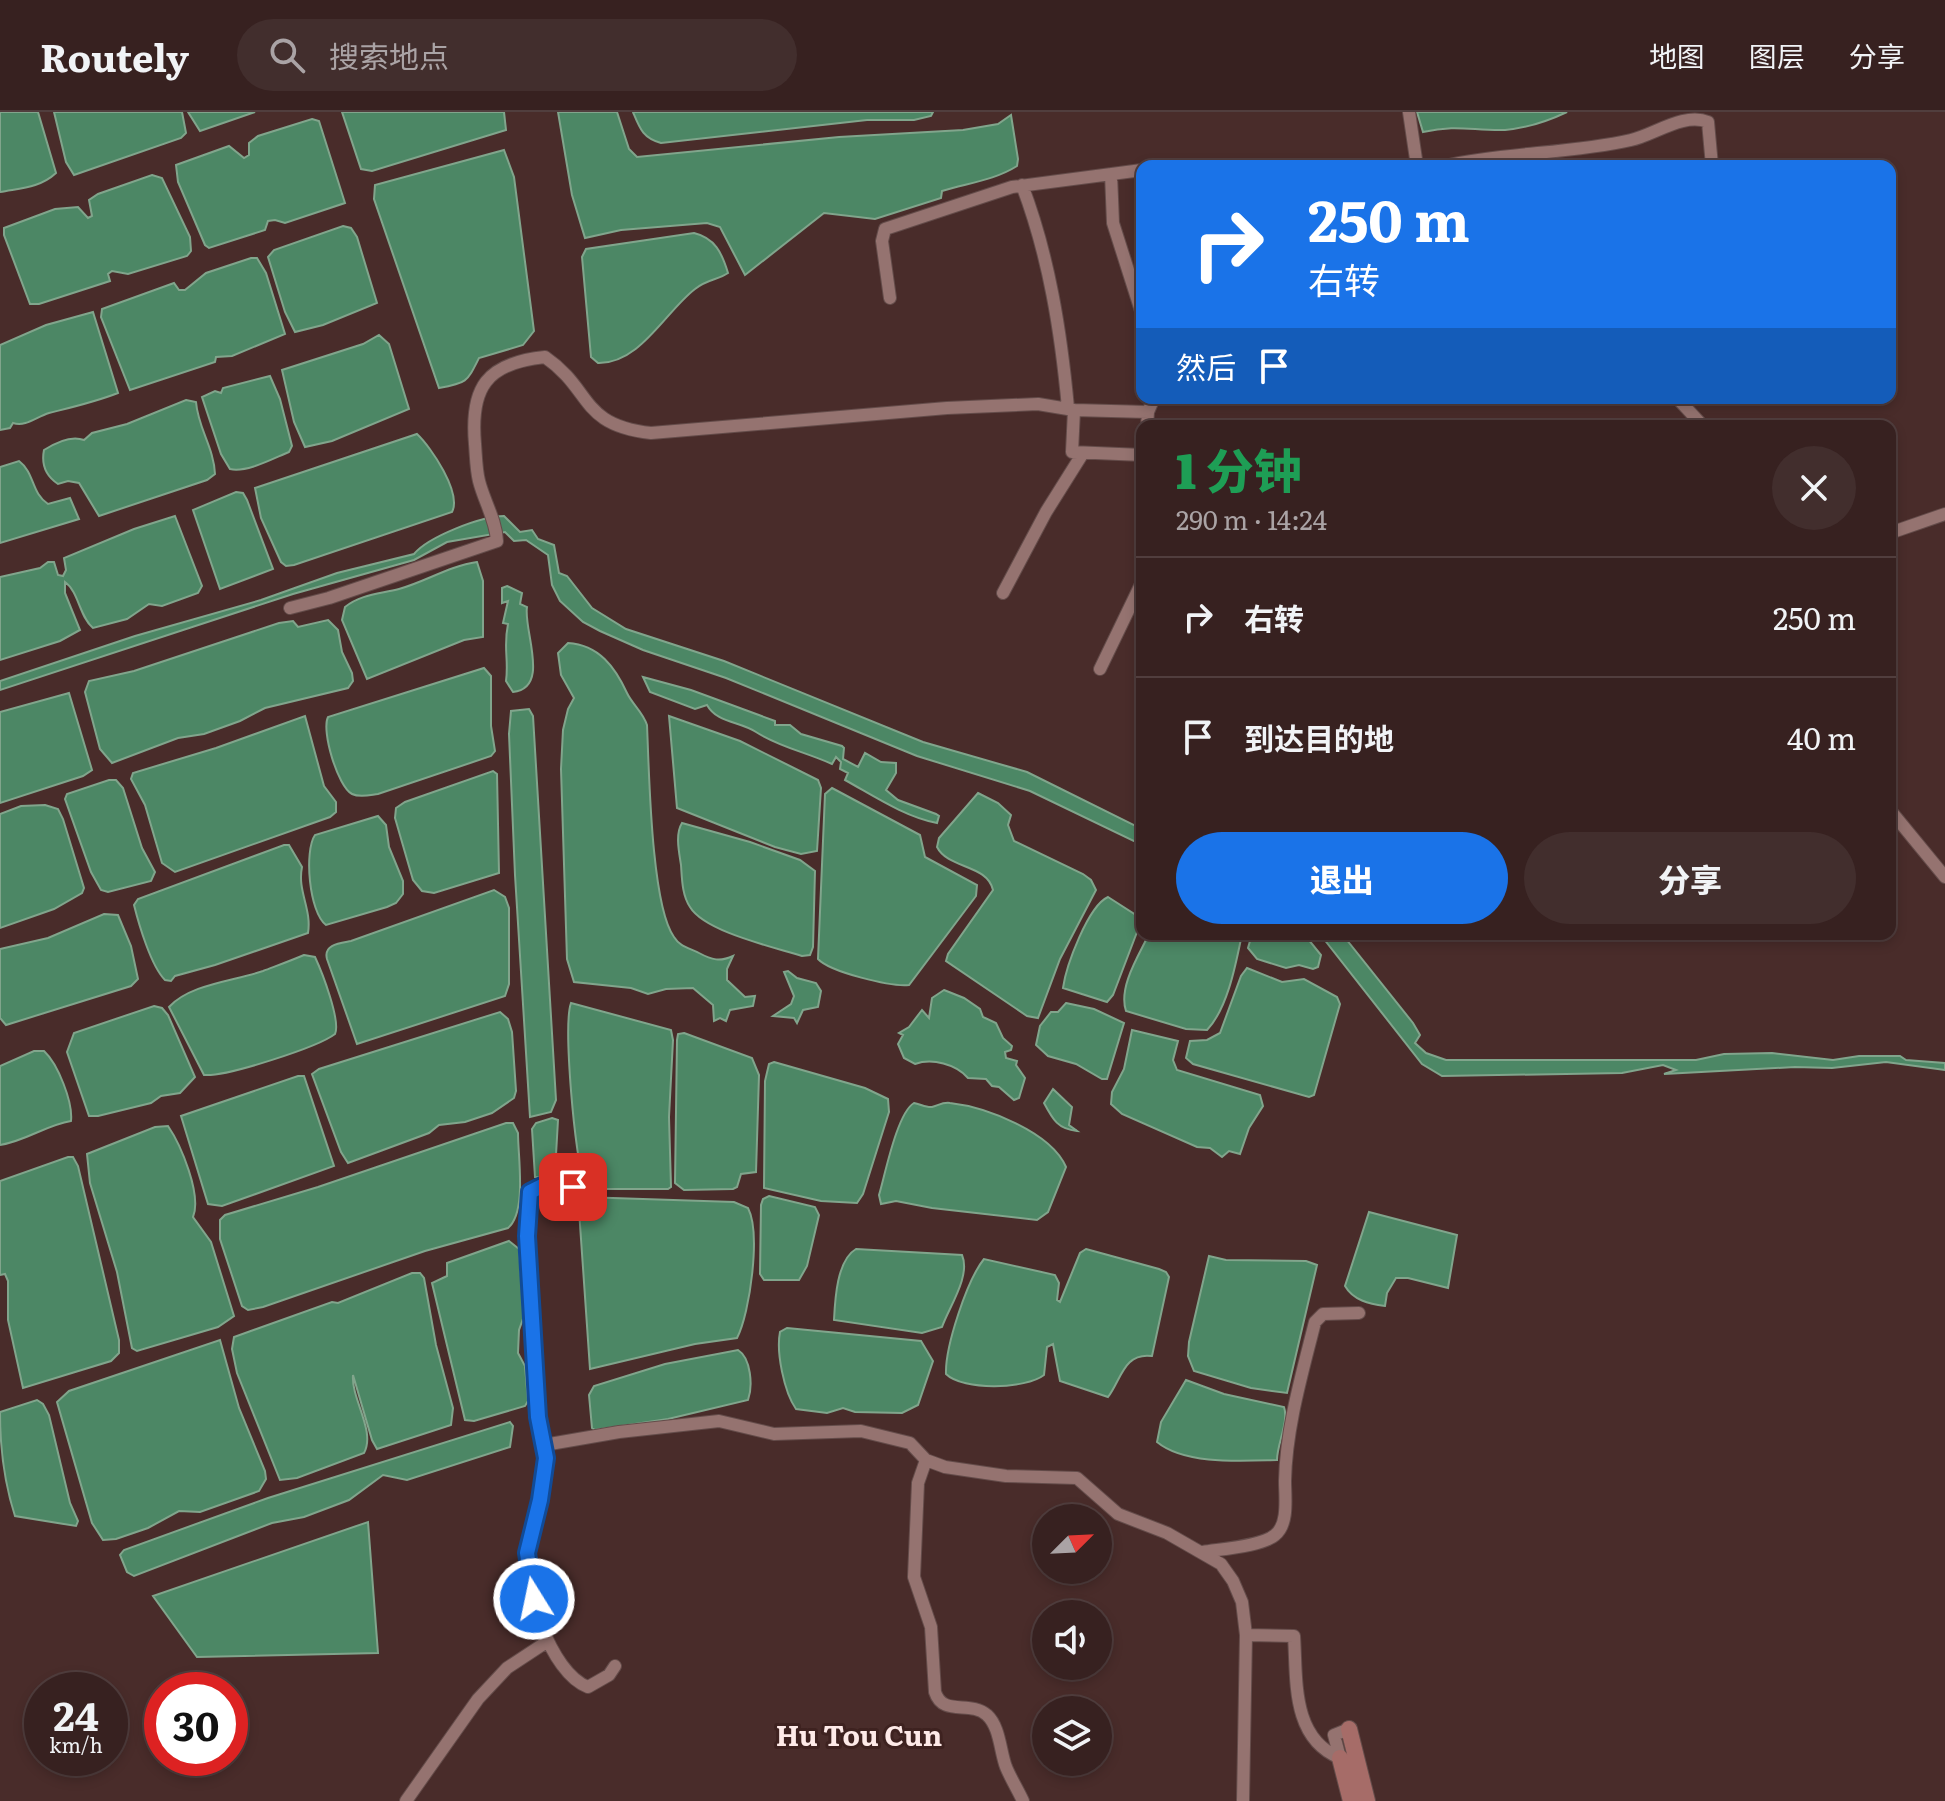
<!DOCTYPE html>
<html lang="zh">
<meta charset="utf-8">
<style>
:root{--surface:#372120;--page:#422e2d;--text:#f1f3f6;--muted:#aaa3a5;--line:#513e3e;--accent:#1a73e8}
body{margin:0;font-family:Literata,"Noto Sans SC",serif;background:var(--page);color:var(--text);height:100vh;display:flex;flex-direction:column;font-size:30px;white-space:nowrap}
*{box-sizing:border-box;margin:0}
p{font-size:26px;color:var(--muted)}
.icon{flex:none;width:44px;height:44px;fill:none;stroke:currentColor;stroke-width:2;stroke-linecap:round;stroke-linejoin:round}
.map{position:relative;flex:1;overflow:hidden}
.details{position:absolute;left:1136px;top:308px;width:760px;height:520px;display:flex;flex-direction:column;background:var(--surface);border-radius:16px;box-shadow:0 4px 12px #0003,0 0 0 2px var(--line)}
.details>*{flex:none}
.hud{position:absolute;left:1136px;top:48px;width:760px;height:244px;border-radius:16px;box-shadow:0 4px 12px #0003,0 0 0 2px var(--line);background:#1a73e8;color:#fff;overflow:hidden}
.needle{width:52px;rotate:66deg}
.buttons{position:absolute;left:1032px;top:1392px;display:grid;gap:16px}
.buttons a{display:grid;place-items:center;width:80px;height:80px;border-radius:50%;background:var(--surface);box-shadow:0 4px 12px #0003,0 0 0 2px var(--line);font-size:40px}
.speed{position:absolute;left:24px;top:1560px;display:flex;gap:16px;font-size:40px;font-weight:700;text-align:center}
.speed>*{display:grid;place-content:center;width:104px;height:104px;border-radius:50%;background:var(--surface);box-shadow:0 4px 12px #0003,0 0 0 2px var(--line);line-height:1}
.speed small{font-size:20px;font-weight:400}
.speed .limit{border:12px solid #d22;background:#fff;color:#111}
.pin{position:absolute;display:grid;place-items:center;width:68px;height:68px;color:#fff;margin:-34px;border-radius:16px;box-shadow:0 4px 12px #0006}
.me{position:absolute;width:88px;margin:-44px;rotate:350deg;stroke-linejoin:round;filter:drop-shadow(0 0 6px #0008)}
.turn{display:flex;align-items:center;gap:28px;height:168px;padding:0 40px;font-size:36px}
.turn .icon{width:104px;height:104px;stroke-width:2.5}
.turn b{display:block;font-size:56px;line-height:68px}
.then{display:flex;align-items:center;height:76px;padding:0 40px;background:#0003;gap:16px;font-size:30px}
.round{display:grid;place-items:center;flex:none;width:84px;height:84px;border-radius:42px;background:var(--page)}
.overview{display:flex;align-items:center;justify-content:space-between;height:136px;padding:0 40px}
h1{font-size:48px;font-weight:800;line-height:60px;color:#1e9e55}
.action{display:flex;gap:16px;margin-top:auto;padding:16px 40px}
.action a{flex:1;height:92px;border-radius:48px;background:var(--accent);color:#fff;font-size:32px;font-weight:800;line-height:92px;text-align:center}
.action a+a{background:var(--page);color:var(--text)}
ul{padding:0;list-style:none}
li{display:flex;align-items:center;gap:24px;height:120px;padding:0 40px;border-top:2px solid var(--line)}
li div{flex:1}
li b{display:block;font-size:30px}
li em{font-style:normal}
header{display:flex;align-items:center;gap:48px;box-sizing:border-box;height:112px;padding:0 40px;background:var(--surface);border-bottom:2px solid var(--line)}
header strong{font-size:38px}
nav{display:flex;gap:44px;margin-inline-start:auto;font-size:28px}
.search{width:560px;height:72px;background:var(--page);display:flex;align-items:center;gap:20px;box-sizing:border-box;padding:0 28px;border-radius:44px;color:var(--muted);font-size:30px}
.map>svg:first-child{display:block}
.water{fill:#4c8765;stroke:#81a58c;stroke-width:2}
.lines{fill:none;stroke-linecap:round;stroke-linejoin:round}
.street-casing{stroke:#644c4a;stroke-width:14}
.secondary-casing{stroke:#644c4a;stroke-width:18}
.street{stroke:#957370;stroke-width:12}
.secondary{stroke:#a66c68;stroke-width:16}
.route-casing{stroke:#114b97;stroke-width:20}
.route{stroke:#1a73e8;stroke-width:14}
.labels{text-anchor:middle;stroke-width:6;stroke-linejoin:round;paint-order:stroke}
.quarter-label{font-size:28px;font-weight:bold;fill:#feeae8;stroke:#3e2220}
</style>
<header>
<strong>Routely</strong>
<div class="search"><svg class="icon" aria-label="search" viewBox="0 0 24 24"><circle cx="10" cy="10" r="6"/><path d="M15 15l6 6"/></svg>搜索地点</div>
<nav><a>地图</a><a>图层</a><a>分享</a></nav>
</header>
<div class="map">
<svg width="1945" height="1689" viewBox="0 0 1945 1689">
<rect width="100%" height="100%" fill="#492c2a"/>
<!-- water -->
<path class="water" d="M0,0H38L56,61C40,76 20,76 0,80Z
M54,0H182L186,21L181,26L74,63L66,50Z
M188,0H255L200,19Z
M342,0H504L506,18L372,59L361,57Z
M558,0H617L629,37L637,45L839,25L963,18L998,12L1011,3L1018,47L1017,54C995,68 968,71 942,79L941,86L875,107L824,101L745,163L720,115L707,111L621,118L585,126L572,83Z
M633,0H933L931,4L914,8H867L661,31C643,26 640,17 633,0Z
M1417,0H1567C1548,9 1527,16 1505,18C1473,19 1457,12 1423,20Z
M312,7L319,9L345,91L285,111L275,108L268,109L265,118L209,136L205,133L178,70L176,53L229,34L244,46L249,43V31L258,24Z
M504,38L514,65L534,219L523,233L479,246C467,270 467,271 439,276L374,87L375,73Z
M152,63L162,66L190,125L191,139L187,144L128,162L112,159L108,162L110,169L39,192H30L4,123V116L55,97L78,95L88,106L92,104L89,88L98,82Z
M343,114L351,116L357,125L377,191L323,213L295,220L285,200L268,145L274,138Z
M694,121C715,126 722,141 728,161C718,168 707,167 695,177C665,200 640,252 598,251L591,245L582,145L586,137Z
M251,146H257L266,161L285,222L232,244L216,245L215,250L130,278L101,205L102,197L174,171L179,178H185L206,161Z
M93,200L118,281C95,290 73,295 49,301C36,305 26,315 13,311L10,316L0,318V233L46,213Z
M379,223L389,232L409,297L332,329L305,335L294,310L282,258L363,232Z
M270,264L280,287L292,334L289,340C274,346 247,361 230,357L221,342L202,285L215,279L221,281L223,276Z
M186,288L196,290C198,316 214,336 215,362L207,368L99,404L79,371L68,369L58,372C46,364 41,353 44,338C55,331 71,323 84,328L92,321L127,312Z
M417,322C431,335 462,381 452,400L294,453L286,454L281,450L261,406L255,376Z
M19,349C35,361 31,381 48,392L70,386L79,407L0,431V355Z
M236,380L243,381L247,388L273,457L220,477L193,398Z
M175,404L202,474L198,481L162,494L149,492L127,507L93,516C79,504 79,480 65,470V481L80,518L60,529L0,548V465L40,456L48,450H54L58,463L63,464L66,458L64,446L134,417Z
M504,404L520,420L532,418L538,427L554,433L559,461L567,464L592,496L626,517L724,549L923,630L1027,660L1142,717V733L1030,679L917,644L726,566L643,538L600,519L583,510L560,489L552,473L548,443L526,428L514,429L505,420L447,430L414,448L293,482L0,578V569L135,524L261,488L337,461L414,442C428,425 481,404 504,404Z
M477,450L483,469V525L464,528L367,567L342,508L345,495C361,482 380,482 399,477C425,470 449,454 477,450Z
M507,474L522,481L520,492L527,495C523,518 551,576 513,580L506,569C509,547 503,536 508,512L503,511L508,489L502,491V476Z
M328,508L338,518L342,540L352,561L353,569L348,576L265,596L240,609L204,622L178,626L112,651L100,637L85,580L89,569L134,559L279,511L293,509L298,515Z
M568,531C599,533 615,555 627,581C632,592 643,600 647,613C649,656 651,794 674,825C680,835 690,836 699,841C712,848 720,850 733,844L727,857V868L745,885L755,884L753,894L730,898L726,909L720,906L714,909L713,893L693,876L666,877L648,882L631,876L574,870L567,847L561,657L563,618L568,597L574,586L561,563L558,541Z
M484,556L491,564V614L495,639L491,644L378,682C370,683 360,686 352,682C338,675 321,619 328,605Z
M643,565L691,578L775,609V613H790L801,622L842,634L844,636L843,647L858,655L865,641L881,650L896,651V661L886,678L898,688L936,702L939,704L937,711C905,705 874,684 845,668L848,661L840,657L841,650L836,645L832,652C806,640 779,635 756,620C739,609 717,611 707,593L695,597L650,580Z
M69,581L92,658L83,664L0,691V600Z
M529,597L533,604L556,988L551,1000L530,1005L515,763L509,622L511,599Z
M305,604L324,674L336,690V700L330,705L175,760L162,751L145,693L131,667L133,661L216,636Z
M669,604L740,629L818,668L821,676L817,739L801,742L775,735L677,696Z
M493,659L497,662L499,761L434,781L422,779L413,768L395,706L396,696L405,690Z
M109,668H116L123,676L142,736L155,760L151,769L108,780L101,778L91,760L65,687L67,682Z
M832,676L920,723L925,745L977,773L976,784L909,873C891,875 830,860 818,847L825,682Z
M978,681L998,691L1011,703L1008,713L1014,729L1083,762L1091,768L1096,778L1060,847L1038,906L1027,904L946,849L948,842L993,778C987,752 948,757 937,735L939,726Z
M45,693L58,697L63,707L84,776L82,781L54,797L0,816V702L21,694Z
M378,704L386,713L389,735L403,769V782L396,791L387,795L326,813C309,800 304,739 315,723Z
M682,711L750,730L800,748L815,759L813,835L810,843L802,844C774,835 705,820 690,795C682,783 682,767 681,753C679,740 675,722 682,711Z
M284,733H289L302,755C297,779 312,797 308,821L215,853L175,864L171,869L165,868C151,854 139,813 134,793L138,787Z
M494,778L505,785L509,796V872L505,884L357,932L327,847C323,832 341,831 351,829Z
M1108,785L1142,807L1113,883L1107,890L1063,876C1066,854 1088,794 1108,785Z
M104,802L118,803L131,834L138,867L131,874L6,913L0,906V837L48,826Z
M1149,822H1242C1236,851 1228,896 1207,918L1186,917L1126,899C1118,875 1139,843 1149,822Z
M1252,822H1304L1321,843L1318,855L1313,857L1299,853L1286,856L1257,847L1248,836Z
M1320,822H1342L1413,911L1420,923L1415,931L1426,941L1446,948H1696L1724,942L1772,941L1833,948L1859,944H1900L1906,948L1945,951V958L1886,950L1832,956L1795,955L1664,962L1676,958L1663,953L1622,961L1442,964L1422,952Z
M304,843L315,845C322,860 341,909 335,922C318,935 226,965 204,963L169,895C190,872 234,869 263,859C276,854 290,849 304,843Z
M1247,856L1282,870L1304,867L1337,885L1340,892L1314,983L1309,985L1193,952L1186,946L1190,929L1207,928L1220,921L1241,864Z
M788,859L797,866L816,871L821,879L818,895L803,898L797,911L794,906L773,904L791,892L794,884L784,860Z
M944,878L964,886L980,897L983,905L996,911L1003,926L1012,934L1011,938L1005,940L1006,946L1017,949L1016,953L1025,966L1019,986L1014,988L999,975L992,974L986,967L968,966C956,952 932,946 915,952L904,946L898,932L903,923L899,921L909,915L922,898L929,906L932,886Z
M571,891L671,918L673,928L669,1005L671,1075L668,1077H601L584,1070C575,1047 563,913 571,891Z
M1066,891L1094,897L1124,911L1107,967H1102L1076,952L1048,944L1036,933L1040,914L1051,900H1058Z
M154,894L162,896L168,903L195,965L180,981L161,984L151,991L98,1004H89L67,940L74,921Z
M500,900L508,907L512,920L516,979L514,986L492,1001L465,1010L439,1013L429,1021L348,1051L341,1040L312,962L319,957Z
M1132,918L1178,929L1173,948L1177,958L1260,983L1263,994L1249,1016L1240,1042L1229,1039L1222,1045L1210,1036L1197,1035L1122,1002L1111,992L1112,980L1124,957Z
M684,921L752,946L759,963L756,1060L741,1062L737,1075L733,1077L684,1078L675,1071L677,928L678,922Z
M34,939H44C58,952 73,990 71,1009C46,1013 26,1029 0,1033V954Z
M774,950L865,976L888,987L889,1000L863,1082L857,1091L821,1089L764,1076L765,969L769,952Z
M298,964H304L334,1054L222,1094L208,1092L181,1004Z
M1053,977L1072,995L1069,1013L1077,1019C1058,1017 1053,1008 1044,991Z
M914,991C920,992 927,996 932,995C939,993 943,990 950,991C986,995 1051,1020 1066,1055L1048,1100L1037,1108L932,1096L896,1089L881,1092L879,1083C885,1063 897,1001 914,991Z
M552,1006L558,1008L555,1060L545,1065H535L532,1017L536,1011Z
M506,1011H513L518,1021C518,1046 527,1100 508,1116L425,1139L263,1195L248,1198L242,1194L220,1127V1108L225,1103L318,1075Z
M168,1014C181,1033 202,1083 193,1105L211,1130L234,1204L218,1215L137,1239L132,1236L117,1160L90,1071L87,1042L155,1015Z
M68,1045H73L78,1054L119,1228V1241L111,1249L23,1276L8,1208V1169L5,1162L0,1163V1069Z
M769,1084L815,1095L819,1103L807,1154L799,1168H764L760,1162L761,1093L763,1087Z
M582,1085L734,1090L748,1096C761,1121 750,1201 737,1226L695,1232L590,1257L579,1098Z
M1369,1100L1457,1123L1448,1176L1408,1166H1396L1387,1181L1385,1194C1369,1192 1353,1188 1345,1174Z
M509,1129L519,1137L524,1204L519,1218L518,1241L525,1254L528,1289L525,1294L474,1309L465,1308L432,1171L447,1164V1151Z
M856,1137L962,1143C971,1164 949,1195 942,1215L922,1221L834,1208C835,1187 837,1148 856,1137Z
M1086,1137L1159,1157L1166,1160L1169,1165L1152,1244C1124,1240 1121,1268 1108,1285L1060,1269L1053,1232L1047,1235L1044,1263C1026,1277 963,1279 946,1262C945,1235 967,1168 984,1147L1055,1163L1059,1171L1057,1188L1060,1190L1080,1141Z
M1209,1144L1226,1148L1306,1149L1317,1153L1287,1281L1251,1276L1194,1259L1188,1244L1189,1230Z
M412,1161H420L424,1166L436,1233L453,1296L451,1313L377,1337L372,1328L353,1263C351,1287 376,1319 364,1341L297,1366L280,1368L237,1261L232,1237L234,1225L332,1190L338,1191Z
M787,1216L921,1229L933,1249L918,1293L902,1301L855,1300L843,1296L827,1301L796,1297C784,1280 776,1240 780,1220Z
M220,1228L239,1296L265,1359L266,1367L259,1379L200,1400L179,1399L148,1416L116,1427L103,1428L92,1411L57,1290L69,1279Z
M738,1238C751,1246 753,1274 748,1288L668,1307L595,1318L592,1316L589,1283L594,1274L665,1252Z
M1186,1268L1224,1282L1284,1295C1289,1310 1277,1332 1277,1348C1241,1349 1185,1353 1157,1330L1161,1310Z
M37,1288L43,1292L49,1303L70,1391L78,1409L76,1414L15,1404C4,1370 0,1335 0,1300Z
M510,1310L513,1314L510,1335L407,1368L383,1363L349,1388L304,1405L272,1411L134,1464L127,1460L120,1443L124,1438L268,1386Z
M368,1410L378,1541L197,1545L153,1484Z"/>
<g class="lines">
<!-- street casing -->
<g class="street-casing">
<path id="street" d="M1409,0L1417,54
M1216,54H1247
M1444,54C1506,40 1570,42 1631,28C1654,23 1684,0 1708,10L1712,54
M1111,62L1113,111L1142,202
M1022,73C1049,144 1061,220 1068,296
M890,186L882,129L885,117L1012,75L1142,58
M1677,286L1703,314
M1147,314L1148,300L1154,286
M1142,343L1072,340L1074,298L1148,300
M1890,421L1945,402
M1003,481L1046,400L1083,341
M290,496L329,486L497,429C496,408 484,389 479,369C476,357 476,344 475,332C470,276 486,251 545,245C593,278 579,313 651,321L947,296L1038,292L1074,298
M1100,557L1142,470
M1890,698L1945,765
M573,1075L542,1074L530,1080C525,1107 529,1132 530,1159C533,1208 533,1257 538,1305C539,1318 544,1329 545,1341C548,1375 531,1404 527,1436C523,1474 550,1561 588,1575L609,1563L615,1554
M544,1333L619,1320L719,1309L774,1322L861,1319L910,1331L926,1348L945,1355L1006,1364L1077,1366L1118,1402L1167,1421L1221,1452L1233,1469L1242,1490L1246,1523L1243,1689
M926,1348L918,1371L914,1465L931,1515L935,1580C943,1605 970,1588 987,1603C1000,1615 1000,1639 1006,1655C1011,1667 1018,1678 1023,1689
M1203,1440C1221,1437 1263,1434 1275,1423C1289,1412 1285,1385 1285,1369C1286,1316 1302,1262 1315,1210L1323,1202L1359,1201
M1246,1523L1294,1524C1297,1568 1291,1626 1340,1646
M1340,1646L1334,1623L1349,1617
M406,1689L478,1587L507,1556L548,1529"/>
</g>
<!-- secondary casing -->
<g class="secondary-casing">
<path id="secondary" d="M1349,1617L1367,1689
M1340,1646L1351,1689"/>
</g>
<!-- street -->
<use href="#street" class="street"/>
<!-- secondary -->
<use href="#secondary" class="secondary"/>
</g>
<g class="lines">
<!-- route casing -->
<g class="route-casing">
<path id="route" d="M534,1487L527,1441L540,1388L546,1346L538,1305L527,1124L530,1080L542,1074L573,1075"/>
</g>
<!-- route -->
<use href="#route" class="route"/>
</g>
<g class="labels">
<!-- quarter labels -->
<g class="quarter-label">
<text x="859" y="1634">Hu Tou Cun</text>
</g>
</g>
</svg>
<div class="buttons">
<a><svg class="needle" viewBox="-14 -14 28 28"><path d="M0-13l5 13h-10z" fill="#e53935"/><path d="M0 13l5-13h-10z" fill="#aaa3a5"/></svg></a>
<a><svg class="icon" aria-label="sound" viewBox="0 0 24 24"><path d="M4 9h4l5-4v14l-5-4H4zM17 9q2 3 0 6"/></svg></a>
<a><svg class="icon" aria-label="layers" viewBox="0 0 24 24"><path d="M12 4l9 5-9 5-9-5zM3 14l9 5 9-5"/></svg></a>
</div>
<div class="speed"><div>24<small>km/h</small></div><div class="limit">30</div></div>
<div class="pin" style="left:573px;top:1075px;background:#d93025"><svg class="icon" aria-label="arrive" viewBox="0 0 24 24"><path d="M6 21V4h12l-3 4 3 4H6"/></svg></div>
<svg class="me" style="left:534px;top:1487px" viewBox="-20 -20 40 40"><circle r="17" fill="#1a73e8" stroke="#fff" stroke-width="3"/><path d="M0-11L8 9 0 5-8 9z" fill="#fff"/></svg>
<div class="hud">
<div class="turn"><svg class="icon" aria-label="right" viewBox="0 0 24 24"><path d="M7 20v-9h11M14 6l5 5-5 5"/></svg><div><b>250 m</b>右转</div></div>
<div class="then">然后<svg class="icon" aria-label="arrive" viewBox="0 0 24 24"><path d="M6 21V4h12l-3 4 3 4H6"/></svg></div>
</div>
<section class="details">
<div class="overview"><div><h1>1 分钟</h1><p>290 m · 14:24</p></div><a class="round"><svg class="icon" aria-label="close" viewBox="0 0 24 24"><path d="M6 6l12 12M18 6L6 18"/></svg></a></div>
<ul>
<li><svg class="icon" aria-label="right" viewBox="0 0 24 24"><path d="M7 20v-9h11M14 6l5 5-5 5"/></svg><div><b>右转</b></div><em>250 m</em></li>
<li><svg class="icon" aria-label="arrive" viewBox="0 0 24 24"><path d="M6 21V4h12l-3 4 3 4H6"/></svg><div><b>到达目的地</b></div><em>40 m</em></li>
</ul>
<div class="action"><a>退出</a><a>分享</a></div>
</section>
</div>
